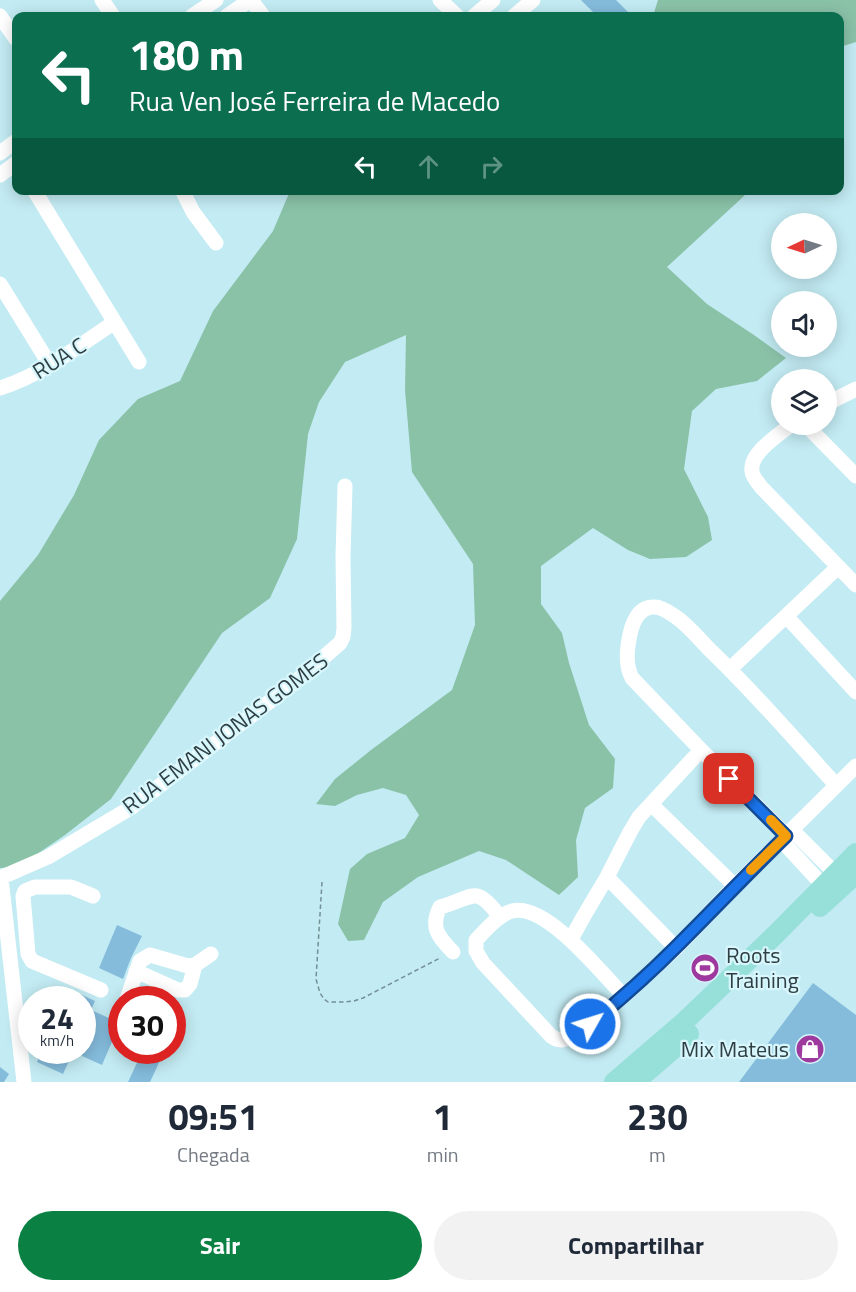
<!DOCTYPE html>
<html lang="pt">
<meta charset="utf-8">
<style>
:root{--surface:#fff;--page:#f2f2f3;--text:#1f2937;--muted:#747a83;--accent:#0b8043}
body{margin:0;font-family:"Titillium Web",sans-serif;background:var(--page);color:var(--text);height:100vh;display:flex;flex-direction:column;font-size:22px;white-space:nowrap}
*{box-sizing:border-box;margin:0}
p{font-size:20px;color:var(--muted)}
.icon{flex:none;width:33px;height:33px;fill:none;stroke:currentColor;stroke-width:2;stroke-linecap:round;stroke-linejoin:round}
.map{position:relative;height:1082px;overflow:hidden}
.drawer{display:flex;flex-direction:column;background:var(--surface);flex:1}
.drawer>*{flex:none}
.hud{position:absolute;left:12px;top:12px;width:832px;height:183px;border-radius:12px;box-shadow:0 3px 15px #0003;background:#0b6e4f;color:#fff;overflow:hidden}
.needle{width:39px;rotate:266deg}
.tools{position:absolute;left:771px;top:213px;display:grid;gap:12px}
.tools a{display:grid;place-items:center;width:66px;height:66px;border-radius:50%;background:var(--surface);box-shadow:0 3px 15px #0003;font-size:30px}
.speed{position:absolute;left:18px;top:986px;display:flex;gap:12px;font-size:30px;font-weight:700;text-align:center}
.speed>*{display:grid;place-content:center;width:78px;height:78px;border-radius:50%;background:var(--surface);box-shadow:0 3px 15px #0003;line-height:1}
.speed small{font-size:15px;font-weight:400}
.speed .limit{border:9px solid #d22;background:#fff;color:#111}
.pin{position:absolute;display:grid;place-items:center;width:51px;height:51px;color:#fff;margin:-26px;border-radius:12px;box-shadow:0 3px 9px #0006}
.me{position:absolute;width:66px;margin:-33px;rotate:51deg;stroke-linejoin:round;filter:drop-shadow(0 0 4px #0008)}
.turn{display:flex;align-items:center;gap:21px;height:126px;padding:0 18px;font-size:27px}
.turn .icon{width:78px;height:78px;stroke-width:2.5}
.turn b{display:block;font-size:42px;line-height:51px}
.lanes{display:flex;align-items:center;height:57px;padding:0 18px;background:#0003;justify-content:center;gap:30px;direction:ltr}
.lanes .off{opacity:.35}
.eta{display:flex;justify-content:space-evenly;align-items:center;height:102px;text-align:center}
.eta b{font-size:36px;font-weight:700;line-height:42px}
.action{display:flex;gap:12px;margin-top:auto;padding:12px 18px}
.action a{flex:1;height:69px;border-radius:36px;background:var(--accent);color:#fff;font-size:24px;font-weight:700;line-height:69px;text-align:center}
.action a+a{background:var(--page);color:var(--text)}
.map>svg:first-child{display:block}
.green{fill:#8ac2a8}
.building{fill:#85bcdc}
.lines{fill:none;stroke-linecap:round;stroke-linejoin:round}
.path{stroke:#748f95;stroke-width:1.5;stroke-dasharray:4.5 3;stroke-linecap:butt}
.minor{stroke:#fff;stroke-width:15}
.major{stroke:#97dfd9;stroke-width:20}
.route-casing{stroke:#114b97;stroke-width:15}
.route{stroke:#1a73e8;stroke-width:10}
.slow{stroke:#f59e0b;stroke-width:10}
.labels{text-anchor:middle;stroke-width:4.5;stroke-linejoin:round;paint-order:stroke}
.street-label{font-size:22px;fill:#2e3e42;stroke:#d7f7fd}
.poi-label{font-size:22px;fill:#2e3e42;stroke:#d7f7fd;text-anchor:start}
</style>
<div class="map">
<svg width="856" height="1082" viewBox="0 0 856 1082">
<rect width="100%" height="100%" fill="#c3ebf3"/>
<!-- green -->
<path class="green" d="M658,0H856V42L840,47V16H653Z
M290,191H747L744,196L667,267L707,304L754,335L786,358L757,381L716,389L692,411L684,469L708,517L712,540L686,557L650,559L628,550L593,528L541,566V604L562,633L569,663L589,725L615,759L613,788L585,808L576,840L578,877L559,895L506,860L479,851L418,877L383,902L364,940L348,941L338,924L350,869L367,854L405,838L419,815L406,795L383,788L357,795L335,806L316,804L335,779L371,750L452,690L475,625L473,564L412,472L405,390L406,335L345,362L319,402L308,434L297,539L270,598L222,633L111,799L65,835L18,867L0,868V601L38,555L74,495L99,440L138,399L180,381L213,311L273,231Z"/>
<!-- building -->
<path class="building" d="M581,0H616L632,16H597Z
M117,925L142,936L131,958L123,979L99,968Z
M813,983L856,1015V1082H739Z
M69,989L95,1001L91,1010L120,1023L102,1065L82,1056V999H64Z
M42,1050H74L63,1074L37,1062Z
M143,1050H165L150,1082H128Z
M0,1067L9,1074L4,1082H0Z"/>
<g class="lines">
<!-- path -->
<path class="path" d="M322,882L316,979L320,993L324,999L328,1002H345L354,1001L363,998L440,958"/>
<!-- minor -->
<path class="minor" d="M102,0L113,16
M251,0L263,16
M440,0L457,16
M0,16L16,39
M192,16L216,0
M227,16L250,0
M474,16L493,0
M514,16L533,0
M0,153L16,141
M0,175L16,163
M34,190L139,362
M182,190L193,212L216,243
M0,284L50,365
M0,388C42,375 78,346 115,322
M826,404L856,389
M792,424C780,434 749,453 752,471C752,477 758,482 761,487L856,585
M805,424L856,476
M787,617L856,692
M730,669L838,567
M651,804L735,886
M792,830L835,873
M786,835L701,750L632,678C625,664 627,649 630,634C633,621 639,606 655,607C662,607 670,613 676,617C689,626 700,640 712,652C756,694 795,740 836,785
M781,840L830,893
M607,877L676,948
M0,878L48,857L132,807L299,679L340,643L343,637L344,628L343,557L345,486
M1,878L24,1082
M93,896L71,887H35L25,891L23,896L28,954L32,961L101,990
M571,939L585,914L607,877L630,832L639,817L701,750
M453,952C438,937 430,927 440,907C474,898 475,883 500,917
M136,971L178,990H185L190,984L195,965
M624,996C602,974 546,902 512,911C498,915 486,930 476,940V951L483,963L551,1036L556,1039L562,1040L573,1037L624,996L676,948L735,886L856,766
M127,999L140,961L150,955L188,966L195,965L211,954"/>
<!-- major -->
<path class="major" d="M820,907L856,874
M614,1082L685,1021L776,934L856,853
M635,1082L669,1053L689,1034"/>
</g>
<g class="lines">
<!-- route casing -->
<g class="route-casing">
<path id="route" d="M590,1024C620,1000 649,974 676,947C713,910 749,872 786,836L729,779"/>
</g>
<!-- route -->
<use href="#route" class="route"/>
<!-- slow -->
<path class="slow" d="M751,870L786,836L771,820"/>
</g>
<!-- icons -->
<defs>
<g id="stadium-disc" transform="scale(1.5)"><circle r="9.5" fill="#9e399e" stroke="#d7f7fd"/><path d="M0-5a6.5 5 0 1 0 0 10a6.5 5 0 1 0 0-10ZM-3.5-1.8h7v3.6h-7Z" fill="#fff"/></g>
<g id="shop-disc" transform="scale(1.5)"><circle r="9.5" fill="#9e399e" stroke="#d7f7fd"/><path d="M-5-2.5h2.3a2.7 3.5 0 0 1 5.4 0H5L5.5 6h-11ZM-1.5-2.5h3a1.5 2.3 0 0 0-3 0Z" fill="#fff"/></g>
</defs>
<g fill-rule="evenodd">
<use href="#stadium-disc" x="705" y="968"/>
<use href="#shop-disc" x="810" y="1049"/>
</g>
<g class="labels">
<!-- street labels -->
<g class="street-label">
<text transform="translate(59 358) rotate(-32)" y="8">RUA C</text>
<text transform="translate(225 733) rotate(-37)" y="8">RUA EMANI JONAS GOMES</text>
</g>
<!-- poi labels -->
<g class="poi-label">
<text x="726" y="963">Roots<tspan x="726" dy="25">Training</tspan></text>
<text x="789" y="1057" text-anchor="end">Mix Mateus</text>
</g>
</g>
</svg>
<div class="tools">
<a><svg class="needle" viewBox="-14 -14 28 28"><path d="M0-13l5 13h-10z" fill="#e53935"/><path d="M0 13l5-13h-10z" fill="#747a83"/></svg></a>
<a><svg class="icon" aria-label="sound" viewBox="0 0 24 24"><path d="M4 9h4l5-4v14l-5-4H4zM17 9q2 3 0 6"/></svg></a>
<a><svg class="icon" aria-label="layers" viewBox="0 0 24 24"><path d="M12 4l9 5-9 5-9-5zM3 14l9 5 9-5"/></svg></a>
</div>
<div class="speed"><div>24<small>km/h</small></div><div class="limit">30</div></div>
<div class="pin" style="left:729px;top:779px;background:#d93025"><svg class="icon" aria-label="arrive" viewBox="0 0 24 24"><path d="M6 21V4h12l-3 4 3 4H6"/></svg></div>
<svg class="me" style="left:590px;top:1024px" viewBox="-20 -20 40 40"><circle r="17" fill="#1a73e8" stroke="#fff" stroke-width="3"/><path d="M0-11L8 9 0 5-8 9z" fill="#fff"/></svg>
<div class="hud">
<div class="turn"><svg class="icon" aria-label="left" viewBox="0 0 24 24"><path d="M17 20v-9H6M10 6l-5 5 5 5"/></svg><div><b>180 m</b>Rua Ven José Ferreira de Macedo</div></div>
<div class="lanes"><svg class="icon" aria-label="left" viewBox="0 0 24 24"><path d="M17 20v-9H6M10 6l-5 5 5 5"/></svg><svg class="icon off" aria-label="ahead" viewBox="0 0 24 24"><path d="M12 20V5M6 11l6-6 6 6"/></svg><svg class="icon off" aria-label="right" viewBox="0 0 24 24"><path d="M7 20v-9h11M14 6l5 5-5 5"/></svg></div>
</div>
</div>
<section class="drawer">
<div class="eta">
<div><b>09:51</b><p>Chegada</p></div>
<div><b>1</b><p>min</p></div>
<div><b>230</b><p>m</p></div>
</div>
<div class="action"><a>Sair</a><a>Compartilhar</a></div>
</section>
